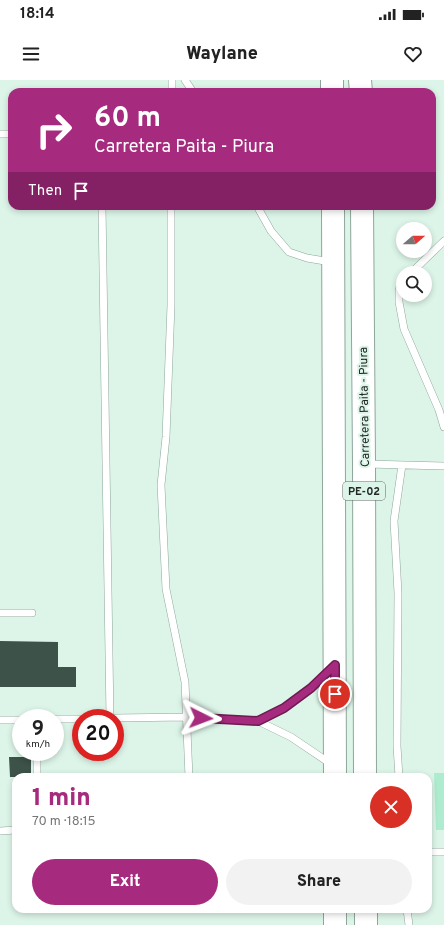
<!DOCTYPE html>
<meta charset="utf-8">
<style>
:root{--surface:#fff;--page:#f2f2f2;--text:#222;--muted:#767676;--accent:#a62a7d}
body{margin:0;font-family:Overpass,sans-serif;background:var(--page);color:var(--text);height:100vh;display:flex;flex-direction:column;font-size:15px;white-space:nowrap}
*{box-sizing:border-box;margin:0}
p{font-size:13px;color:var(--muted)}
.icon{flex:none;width:22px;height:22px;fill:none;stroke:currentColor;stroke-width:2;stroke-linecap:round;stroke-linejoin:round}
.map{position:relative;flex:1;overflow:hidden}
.side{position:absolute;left:12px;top:693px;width:420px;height:140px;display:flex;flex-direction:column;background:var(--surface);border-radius:12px;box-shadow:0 2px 6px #0003}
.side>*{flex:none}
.banner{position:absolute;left:8px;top:8px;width:428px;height:122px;border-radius:12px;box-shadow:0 2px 6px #0003;background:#a62a7d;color:#fff;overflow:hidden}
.needle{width:26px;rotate:70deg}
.buttons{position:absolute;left:396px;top:142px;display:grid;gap:8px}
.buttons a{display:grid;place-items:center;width:36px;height:36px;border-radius:50%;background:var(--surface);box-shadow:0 2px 6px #0003;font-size:20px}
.speed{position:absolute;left:12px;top:629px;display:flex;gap:8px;font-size:20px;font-weight:700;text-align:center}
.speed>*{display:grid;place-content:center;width:52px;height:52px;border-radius:50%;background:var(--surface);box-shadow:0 2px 6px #0003;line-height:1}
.speed small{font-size:10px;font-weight:400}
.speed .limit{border:6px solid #d22;background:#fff;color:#111}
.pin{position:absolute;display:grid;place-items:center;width:34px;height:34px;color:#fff;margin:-17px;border:2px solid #fff;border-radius:50%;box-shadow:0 1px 4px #0007}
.me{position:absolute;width:44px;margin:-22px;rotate:93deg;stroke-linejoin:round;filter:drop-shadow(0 0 3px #0008)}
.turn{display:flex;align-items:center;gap:14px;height:84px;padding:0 20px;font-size:18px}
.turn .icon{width:52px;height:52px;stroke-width:2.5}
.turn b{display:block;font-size:28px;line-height:34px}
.then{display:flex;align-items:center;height:38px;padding:0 20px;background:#0003;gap:8px;font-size:15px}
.round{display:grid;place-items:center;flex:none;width:42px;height:42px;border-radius:21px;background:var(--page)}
.summary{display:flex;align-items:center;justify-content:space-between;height:68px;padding:0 20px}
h1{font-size:24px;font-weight:800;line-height:30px;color:var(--accent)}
.cta{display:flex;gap:8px;margin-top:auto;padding:8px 20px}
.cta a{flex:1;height:46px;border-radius:24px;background:var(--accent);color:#fff;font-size:16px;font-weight:800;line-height:46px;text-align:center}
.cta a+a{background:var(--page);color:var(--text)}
.status{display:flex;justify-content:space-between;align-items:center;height:28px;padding:0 20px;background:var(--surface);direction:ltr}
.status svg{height:11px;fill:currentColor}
header{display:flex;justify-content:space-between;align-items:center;height:52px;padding:0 20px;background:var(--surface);font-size:18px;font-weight:800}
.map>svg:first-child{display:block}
.green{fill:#aeeccf}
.building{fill:#3d5248}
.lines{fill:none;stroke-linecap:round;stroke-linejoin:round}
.lane-casing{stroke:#8fa69b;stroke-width:8}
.highway-casing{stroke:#8fa69b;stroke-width:24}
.lane{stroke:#fff;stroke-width:7}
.highway{stroke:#fff;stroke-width:22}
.route-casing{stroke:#6c1b51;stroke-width:10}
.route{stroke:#a62a7d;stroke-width:7}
.labels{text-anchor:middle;stroke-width:4;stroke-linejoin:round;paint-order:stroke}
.shield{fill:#ddf5e9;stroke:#596660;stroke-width:1}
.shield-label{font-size:11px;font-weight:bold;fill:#202925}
.street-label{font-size:12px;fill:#202925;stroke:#ddf5e9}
</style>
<div class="status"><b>18:14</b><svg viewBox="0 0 49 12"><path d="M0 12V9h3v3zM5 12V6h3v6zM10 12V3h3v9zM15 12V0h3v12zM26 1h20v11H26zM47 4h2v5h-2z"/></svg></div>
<header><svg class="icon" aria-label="menu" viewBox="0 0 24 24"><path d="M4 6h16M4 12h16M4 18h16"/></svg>Waylane<svg class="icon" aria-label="heart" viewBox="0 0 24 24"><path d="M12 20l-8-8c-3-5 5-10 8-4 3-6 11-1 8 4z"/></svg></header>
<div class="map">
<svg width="444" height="845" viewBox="0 0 444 845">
<rect width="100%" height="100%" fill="#ddf5e9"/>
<!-- green -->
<path class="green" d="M434,693H444V750H436Z"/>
<!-- building -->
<path class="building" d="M0,561L58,562V587H76V607H0Z
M9,677H31V697H10Z"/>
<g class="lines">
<!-- lane casing -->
<g class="lane-casing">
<path id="lane" d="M185,0L193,12
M172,12V0
M0,54H12
M102,126L110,638
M171,126V225L166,357L161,405L166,509L185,602L189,697
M257,126L271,151L289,172L307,178L331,182
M411,193L444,161
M403,200L399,210V222L404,249L439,330L444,347
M367,384L444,386
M0,533H32
M115,638L187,637L258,641L291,657L331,684
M55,639H81
M0,640H21
M258,641L284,628L311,608L331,590
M37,697V672
M399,697L397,666L398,513L394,441L402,385
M0,751L16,750
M428,772H444
M407,829L409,845"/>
</g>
<!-- highway casing -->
<g class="highway-casing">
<path id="highway" d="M332,0V12
M360,0L361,12
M333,126L335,697
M362,126L364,384L365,697
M335,829V845
M366,829V845"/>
</g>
<!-- lane -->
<use href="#lane" class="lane"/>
<!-- highway -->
<use href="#highway" class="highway"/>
</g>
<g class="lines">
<!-- route casing -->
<g class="route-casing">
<path id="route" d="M201,638L258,641L284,628L311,608L335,585V614"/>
</g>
<!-- route -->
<use href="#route" class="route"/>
</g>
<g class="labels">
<!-- shield labels -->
<rect class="shield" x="343" y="402" width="42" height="18" rx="3"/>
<g class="shield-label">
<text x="364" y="415">PE-02</text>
</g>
<!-- street labels -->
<g class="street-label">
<text transform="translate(364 327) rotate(-91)" y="4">Carretera Paita - Piura</text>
</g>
</g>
</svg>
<div class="buttons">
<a><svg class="needle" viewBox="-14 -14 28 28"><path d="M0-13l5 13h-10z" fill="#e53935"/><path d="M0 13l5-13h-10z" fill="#767676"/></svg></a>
<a><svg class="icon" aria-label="search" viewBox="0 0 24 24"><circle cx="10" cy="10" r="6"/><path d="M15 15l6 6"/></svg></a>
</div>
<div class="speed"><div>9<small>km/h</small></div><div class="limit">20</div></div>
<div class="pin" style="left:335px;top:614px;background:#d93025"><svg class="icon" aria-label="arrive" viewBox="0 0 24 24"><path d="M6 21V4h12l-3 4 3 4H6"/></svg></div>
<svg class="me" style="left:201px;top:638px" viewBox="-20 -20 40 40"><path d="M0-17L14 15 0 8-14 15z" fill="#a62a7d" stroke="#fff" stroke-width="4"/></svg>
<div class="banner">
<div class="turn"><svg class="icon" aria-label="right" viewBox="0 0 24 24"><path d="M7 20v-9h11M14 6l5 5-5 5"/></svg><div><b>60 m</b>Carretera Paita - Piura</div></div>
<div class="then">Then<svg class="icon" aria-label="arrive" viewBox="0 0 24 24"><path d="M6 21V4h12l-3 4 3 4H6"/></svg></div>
</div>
<section class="side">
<div class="summary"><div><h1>1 min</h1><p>70 m · 18:15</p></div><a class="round" style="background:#d93025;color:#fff"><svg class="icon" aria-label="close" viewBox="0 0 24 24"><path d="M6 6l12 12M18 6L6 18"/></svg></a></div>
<div class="cta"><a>Exit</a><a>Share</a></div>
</section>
</div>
